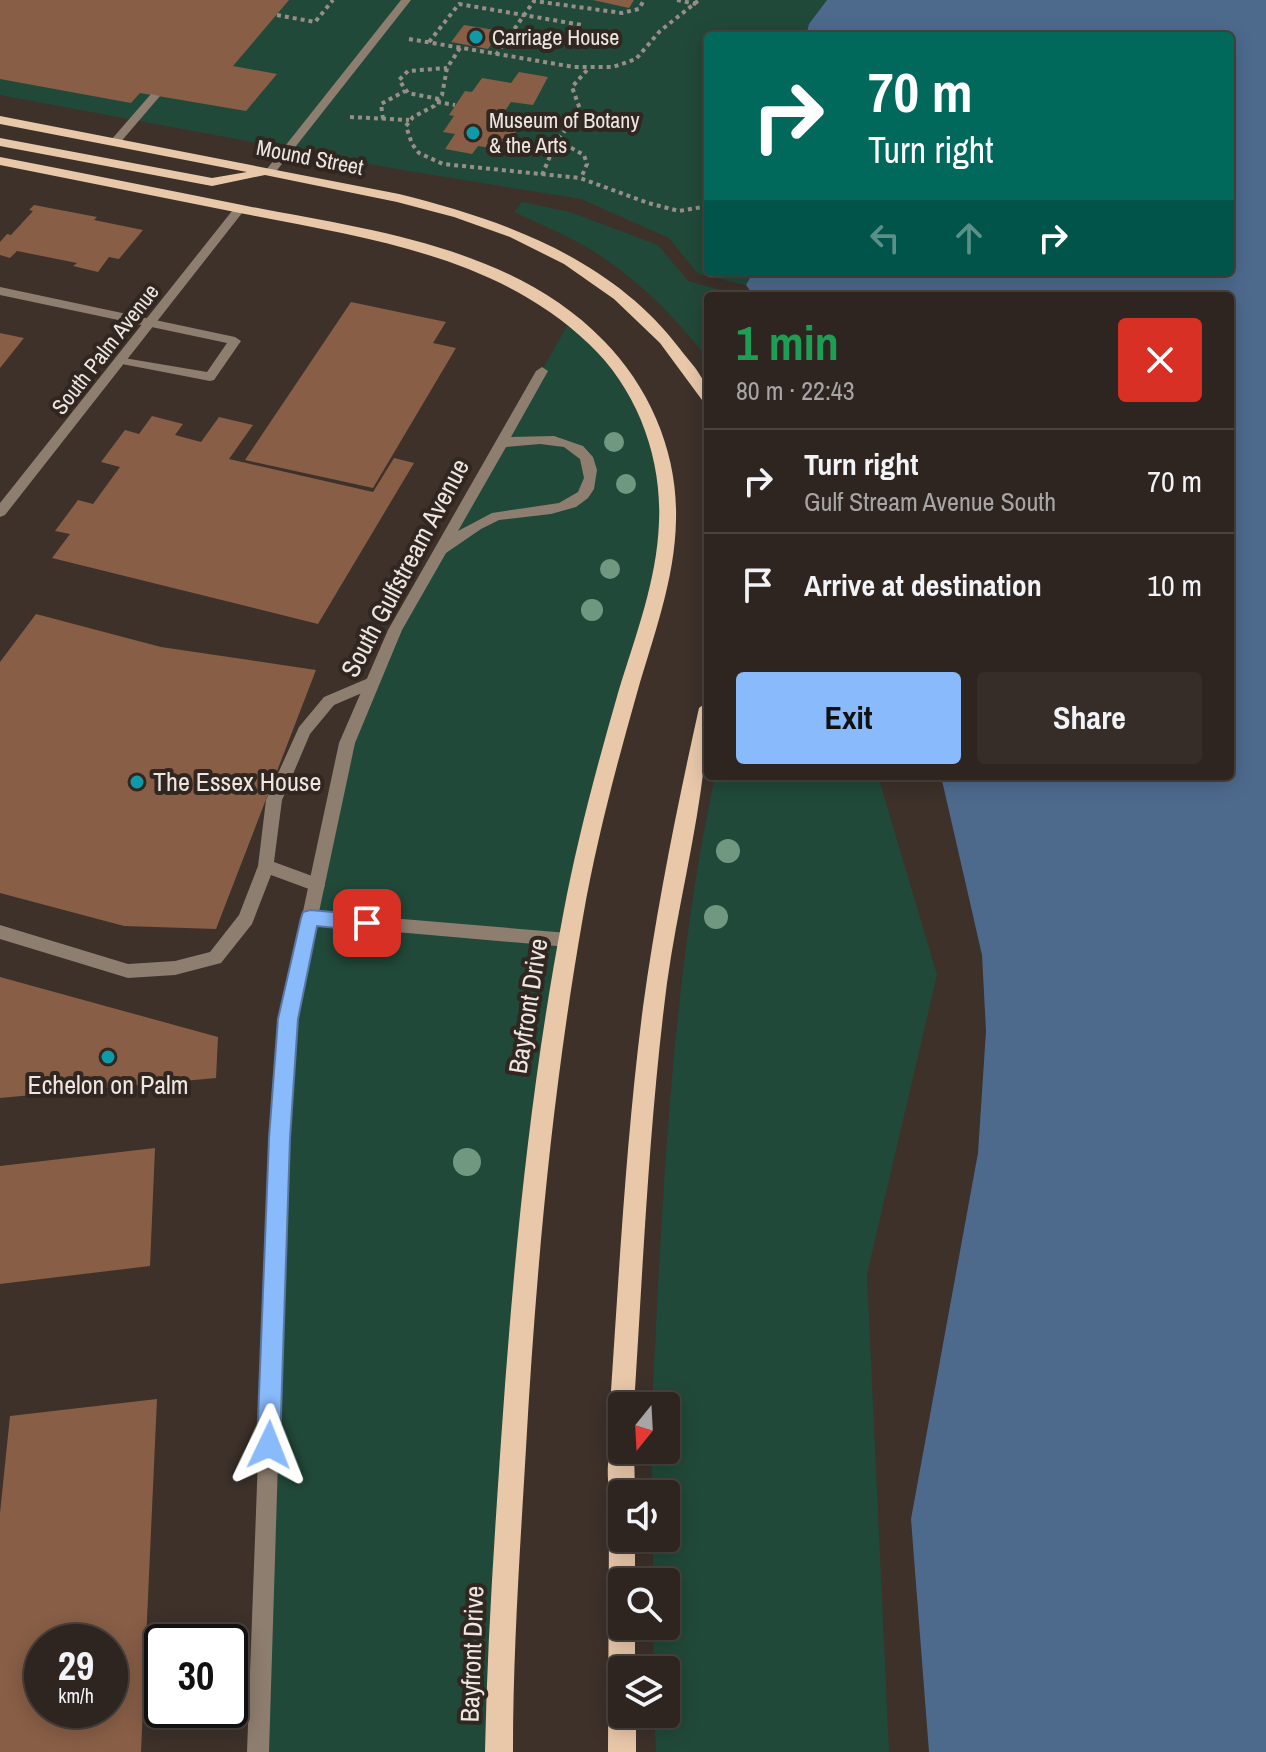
<!DOCTYPE html>
<meta charset="utf-8">
<style>
:root{--surface:#2e2520;--page:#362d29;--text:#f1f3f6;--muted:#a7a5a5;--line:#49423e;--accent:#89bafc}
body{margin:0;font-family:"Archivo Narrow",sans-serif;background:var(--page);color:var(--text);height:100vh;display:flex;flex-direction:column;font-size:30px;white-space:nowrap}
*{box-sizing:border-box;margin:0}
p{font-size:26px;color:var(--muted)}
.icon{flex:none;width:44px;height:44px;fill:none;stroke:currentColor;stroke-width:2;stroke-linecap:round;stroke-linejoin:round}
.map{position:relative;flex:1;overflow:hidden}
.panel{position:absolute;left:704px;top:292px;width:530px;height:488px;display:flex;flex-direction:column;background:var(--surface);border-radius:8px;box-shadow:0 4px 20px #0003,0 0 0 2px var(--line)}
.panel>*{flex:none}
.guide{position:absolute;left:704px;top:32px;width:530px;height:244px;border-radius:8px;box-shadow:0 4px 20px #0003,0 0 0 2px var(--line);background:#00695c;color:#fff;overflow:hidden}
.needle{width:52px;rotate:198deg}
.fabs{position:absolute;left:608px;top:1392px;display:grid;gap:16px}
.fabs a{display:grid;place-items:center;width:72px;height:72px;border-radius:8px;background:var(--surface);box-shadow:0 4px 20px #0003,0 0 0 2px var(--line);font-size:40px}
.speed{position:absolute;left:24px;top:1624px;display:flex;gap:16px;font-size:40px;font-weight:700;text-align:center}
.speed>*{display:grid;place-content:center;width:104px;height:104px;border-radius:50%;background:var(--surface);box-shadow:0 4px 20px #0003,0 0 0 2px var(--line);line-height:1}
.speed small{font-size:20px;font-weight:400}
.speed .limit{border:4px solid #111;border-radius:12px;background:#fff;color:#111}
.pin{position:absolute;display:grid;place-items:center;width:68px;height:68px;color:#fff;margin:-34px;border-radius:16px;box-shadow:0 4px 12px #0006}
.me{position:absolute;width:88px;margin:-44px;rotate:2deg;stroke-linejoin:round;filter:drop-shadow(0 0 6px #0008)}
.turn{display:flex;align-items:center;gap:28px;height:168px;padding:0 32px;font-size:36px}
.turn .icon{width:104px;height:104px;stroke-width:2.5}
.turn b{display:block;font-size:56px;line-height:68px}
.lanes{display:flex;align-items:center;height:76px;padding:0 32px;background:#0003;justify-content:center;gap:40px;direction:ltr}
.lanes .off{opacity:.35}
.round{display:grid;place-items:center;flex:none;width:84px;height:84px;border-radius:8px;background:var(--page)}
.head{display:flex;align-items:center;justify-content:space-between;height:136px;padding:0 32px}
h1{font-size:48px;font-weight:800;line-height:60px;color:#1e9e55}
.cta{display:flex;gap:16px;margin-top:auto;padding:16px 32px}
.cta a{flex:1;height:92px;border-radius:8px;background:var(--accent);color:#111;font-size:32px;font-weight:800;line-height:92px;text-align:center}
.cta a+a{background:var(--page);color:var(--text)}
ul{padding:0;list-style:none}
li{display:flex;align-items:center;gap:24px;height:104px;padding:0 32px;border-top:2px solid var(--line)}
li div{flex:1}
li b{display:block;font-size:30px}
li em{font-style:normal}
.map>svg:first-child{display:block}
.green{fill:#214939}
.water{fill:#4d6a8d}
.building{fill:#885e46;fill-rule:evenodd}
.lines{fill:none;stroke-linecap:round;stroke-linejoin:round}
.path{stroke:#978e88;stroke-width:4;stroke-dasharray:4 4;stroke-linecap:butt}
.service{fill:#8e7e6f;fill-rule:evenodd}
.minor{fill:#8e7e6f;fill-rule:evenodd}
.primary{fill:#e9c8a9;fill-rule:evenodd}
.tree{fill:#709780}
.route{fill:#89bafc;stroke:#5979a4;stroke-width:2}
.culture-dot{fill:#0f9aa8;stroke:#322720;stroke-width:3}
.labels{text-anchor:middle;stroke-width:8;stroke-linejoin:round;paint-order:stroke}
.far-poi-label{font-size:22px;fill:#ede6e1;stroke:#322720;text-anchor:start}
.far-street-label{font-size:22px;fill:#ede6e1;stroke:#322720}
.street-label{font-size:26px;fill:#ede6e1;stroke:#322720}
.poi-label{font-size:26px;fill:#ede6e1;stroke:#322720;text-anchor:start}
</style>
<div class="map">
<svg width="1266" height="1752" viewBox="0 0 1266 1752">
<rect width="100%" height="100%" fill="#3d312a"/>
<!-- green -->
<path class="green" d="M0,0H827L809,24L806,36H708V272H753L746,285L698,274L669,238L581,199L402,170L0,95Z
M522,202L570,212L658,245L688,281L735,294L737,296H708V359C673,314 631,272 581,244C560,232 537,223 514,212Z
M571,319L593,339L651,426L669,541L602,786L538,1144L499,1752H258L288,1019L347,743L395,630Z
M715,776H878L937,975L867,1274L889,1752H656L654,1714H666V1670H654L653,1626H666V1582H653V1538H666V1494H652V1450H666V1406L652,1404C663,1195 671,982 715,776Z"/>
<!-- water -->
<path class="water" d="M827,0H1266V1752H929L911,1519L978,1153L986,1031L982,955L941,776H1230V296H754L746,285L753,272H1230V36H806L809,24Z"/>
<!-- building -->
<path class="building" d="M0,0H289L233,66L277,74L246,111L140,93L131,103L0,79Z
M593,0H634L629,8Z
M464,25L501,31L488,49L451,42Z
M519,72L548,77L533,105L511,102L498,121L520,125L504,150L478,146L472,154L445,149L455,134L443,132L454,116L449,115L465,91L472,92L482,78L511,83Z
M34,205L97,217L94,220L143,230L119,259L109,257L98,272L73,266L77,263L17,251L10,258L0,255V242L7,234L11,235L33,211L29,210Z
M351,302L446,322L433,343L456,348L373,488L245,460Z
M0,333L24,338L0,368Z
M152,416L183,424L175,435L201,442L219,417L253,425L229,459L373,492L394,458L414,463L318,624L52,558L70,534L55,531L78,500L93,504L120,467L101,462L125,430L139,434Z
M36,614L161,647L316,670L216,929L124,926L0,893V662Z
M0,977L218,1037L216,1078L0,1098Z
M155,1148L150,1266L0,1284V1166Z
M157,1399L141,1752H0V1513L10,1416ZM42,1642H110V1710H42Z"/>
<g class="lines">
<!-- path -->
<path class="path" d="M677,0L696,4
M277,15L315,22L333,0
M409,39L574,67H613L636,59L660,31L699,0
M429,42L459,4L582,25
M460,48L447,68L442,95L434,106L413,117L406,126L412,144L419,153L443,164L580,178L648,203L679,211L708,206
M496,55L534,1L622,13L639,9L644,0
M439,99L408,93L399,80L408,71L447,68
M437,102L455,105
M350,117L409,120
M383,119L381,104L405,91
M557,140L584,155L587,164L581,178
M708,170V175
M542,175L557,140L581,112L572,87L588,69"/>
<!-- service -->
<path class="service" d="M151,94L160,96L119,144H111V140Z
M0,287L235,337L241,341L214,380L210,381L122,364L116,360L118,357L207,372L227,343L0,295Z
M371,677L378,683L376,687L334,705L310,734L282,800L274,862L323,880L325,885L323,890L317,892L271,875L252,924L221,963L175,975L128,978L0,939V925L128,964L175,961L210,952L239,915L258,866L266,800L299,727L324,697Z"/>
<!-- minor -->
<path class="minor" d="M401,0H411L274,174H266V170Z
M236,206L246,208L5,515L0,517V503Z
M542,367L548,371L511,437L554,436L583,446L593,457L597,470L594,489L588,498L576,507L551,514L499,520L481,529L446,553L402,630L355,743L319,912L568,933L574,935L576,940L574,945L568,947L316,925L296,1019L288,1138L269,1752H247L270,1138L280,1019L339,743L388,630L536,371ZM540,444L564,447L580,459L584,478L578,492L559,503L492,513L458,531L506,447Z"/>
<!-- primary -->
<path class="primary" d="M0,116L399,194C504,220 612,259 680,349C693,366 708,379 708,401L702,400L660,343L614,299L564,264L510,237L454,217L397,202L265,175L212,186L0,146V138L212,178L247,172L0,124Z
M0,157C82,173 164,189 247,206C369,230 512,246 604,341C650,388 678,453 676,520C675,580 653,637 637,693C616,767 596,842 583,917C552,1093 536,1271 526,1448C520,1550 513,1651 513,1752H485C487,1648 494,1544 501,1441C513,1265 530,1088 563,915C577,840 597,766 618,693C635,637 657,581 659,522C662,457 637,389 589,344C496,255 365,238 245,214C163,198 82,181 0,165Z
M708,701C708,793 680,890 667,983C649,1123 643,1265 634,1406H622V1418L613,1415L610,1406C619,1273 626,1139 643,1007C657,906 677,807 699,708Z
M622,1438V1450H634L635,1494H622V1507L613,1503C606,1487 606,1458 613,1441Z
M622,1509V1538H635V1582H622V1626H635V1670H622V1714H636V1752H608L609,1522L613,1513Z"/>
</g>
<!-- trees -->
<g class="tree">
<circle cx="614" cy="442" r="10"/>
<circle cx="626" cy="484" r="10"/>
<circle cx="610" cy="569" r="10"/>
<circle cx="592" cy="610" r="11"/>
<circle cx="728" cy="851" r="12"/>
<circle cx="716" cy="917" r="12"/>
<circle cx="467" cy="1162" r="14"/>
</g>
<!-- route -->
<path class="route" d="M310,910L367,915L374,917L377,923L374,928L367,931L317,926L298,1019L290,1138L280,1445L277,1453L269,1456L261,1453L257,1445L269,1138L278,1019L301,918L303,912Z"/>
<!-- markers -->
<g class="culture-dot">
<circle cx="476" cy="37" r="8"/>
<circle cx="473" cy="133" r="8"/>
<circle cx="137" cy="782" r="8"/>
<circle cx="108" cy="1057" r="8"/>
</g>
<g class="labels">
<!-- far-poi labels -->
<g class="far-poi-label">
<text x="492" y="45">Carriage House</text>
<text x="489" y="128">Museum of Botany<tspan x="489" dy="25">&amp; the Arts</tspan></text>
</g>
<!-- far-street labels -->
<g class="far-street-label">
<text transform="translate(310 157) rotate(11)" y="8">Mound Street</text>
<text transform="translate(105 349) rotate(-52)" y="8">South Palm Avenue</text>
</g>
<!-- street labels -->
<g class="street-label">
<text transform="translate(405 568) rotate(-62)" y="9">South Gulfstream Avenue</text>
<text transform="translate(528 1006) rotate(-81)" y="9">Bayfront Drive</text>
<text transform="translate(472 1654) rotate(-88)" y="9">Bayfront Drive</text>
</g>
<!-- poi labels -->
<g class="poi-label">
<text x="153" y="791">The Essex House</text>
<text x="108" y="1094" text-anchor="middle">Echelon on Palm</text>
</g>
</g>
</svg>
<div class="fabs">
<a><svg class="needle" viewBox="-14 -14 28 28"><path d="M0-13l5 13h-10z" fill="#e53935"/><path d="M0 13l5-13h-10z" fill="#a7a5a5"/></svg></a>
<a><svg class="icon" aria-label="sound" viewBox="0 0 24 24"><path d="M4 9h4l5-4v14l-5-4H4zM17 9q2 3 0 6"/></svg></a>
<a><svg class="icon" aria-label="search" viewBox="0 0 24 24"><circle cx="10" cy="10" r="6"/><path d="M15 15l6 6"/></svg></a>
<a><svg class="icon" aria-label="layers" viewBox="0 0 24 24"><path d="M12 4l9 5-9 5-9-5zM3 14l9 5 9-5"/></svg></a>
</div>
<div class="speed"><div>29<small>km/h</small></div><div class="limit">30</div></div>
<div class="pin" style="left:367px;top:923px;background:#d93025"><svg class="icon" aria-label="arrive" viewBox="0 0 24 24"><path d="M6 21V4h12l-3 4 3 4H6"/></svg></div>
<svg class="me" style="left:269px;top:1445px" viewBox="-20 -20 40 40"><path d="M0-17L14 15 0 8-14 15z" fill="#89bafc" stroke="#fff" stroke-width="4"/></svg>
<div class="guide">
<div class="turn"><svg class="icon" aria-label="right" viewBox="0 0 24 24"><path d="M7 20v-9h11M14 6l5 5-5 5"/></svg><div><b>70 m</b>Turn right</div></div>
<div class="lanes"><svg class="icon off" aria-label="left" viewBox="0 0 24 24"><path d="M17 20v-9H6M10 6l-5 5 5 5"/></svg><svg class="icon off" aria-label="ahead" viewBox="0 0 24 24"><path d="M12 20V5M6 11l6-6 6 6"/></svg><svg class="icon" aria-label="right" viewBox="0 0 24 24"><path d="M7 20v-9h11M14 6l5 5-5 5"/></svg></div>
</div>
<section class="panel">
<div class="head"><div><h1>1 min</h1><p>80 m · 22:43</p></div><a class="round" style="background:#d93025;color:#fff"><svg class="icon" aria-label="close" viewBox="0 0 24 24"><path d="M6 6l12 12M18 6L6 18"/></svg></a></div>
<ul>
<li><svg class="icon" aria-label="right" viewBox="0 0 24 24"><path d="M7 20v-9h11M14 6l5 5-5 5"/></svg><div><b>Turn right</b><p>Gulf Stream Avenue South</p></div><em>70 m</em></li>
<li><svg class="icon" aria-label="arrive" viewBox="0 0 24 24"><path d="M6 21V4h12l-3 4 3 4H6"/></svg><div><b>Arrive at destination</b></div><em>10 m</em></li>
</ul>
<div class="cta"><a>Exit</a><a>Share</a></div>
</section>
</div>
